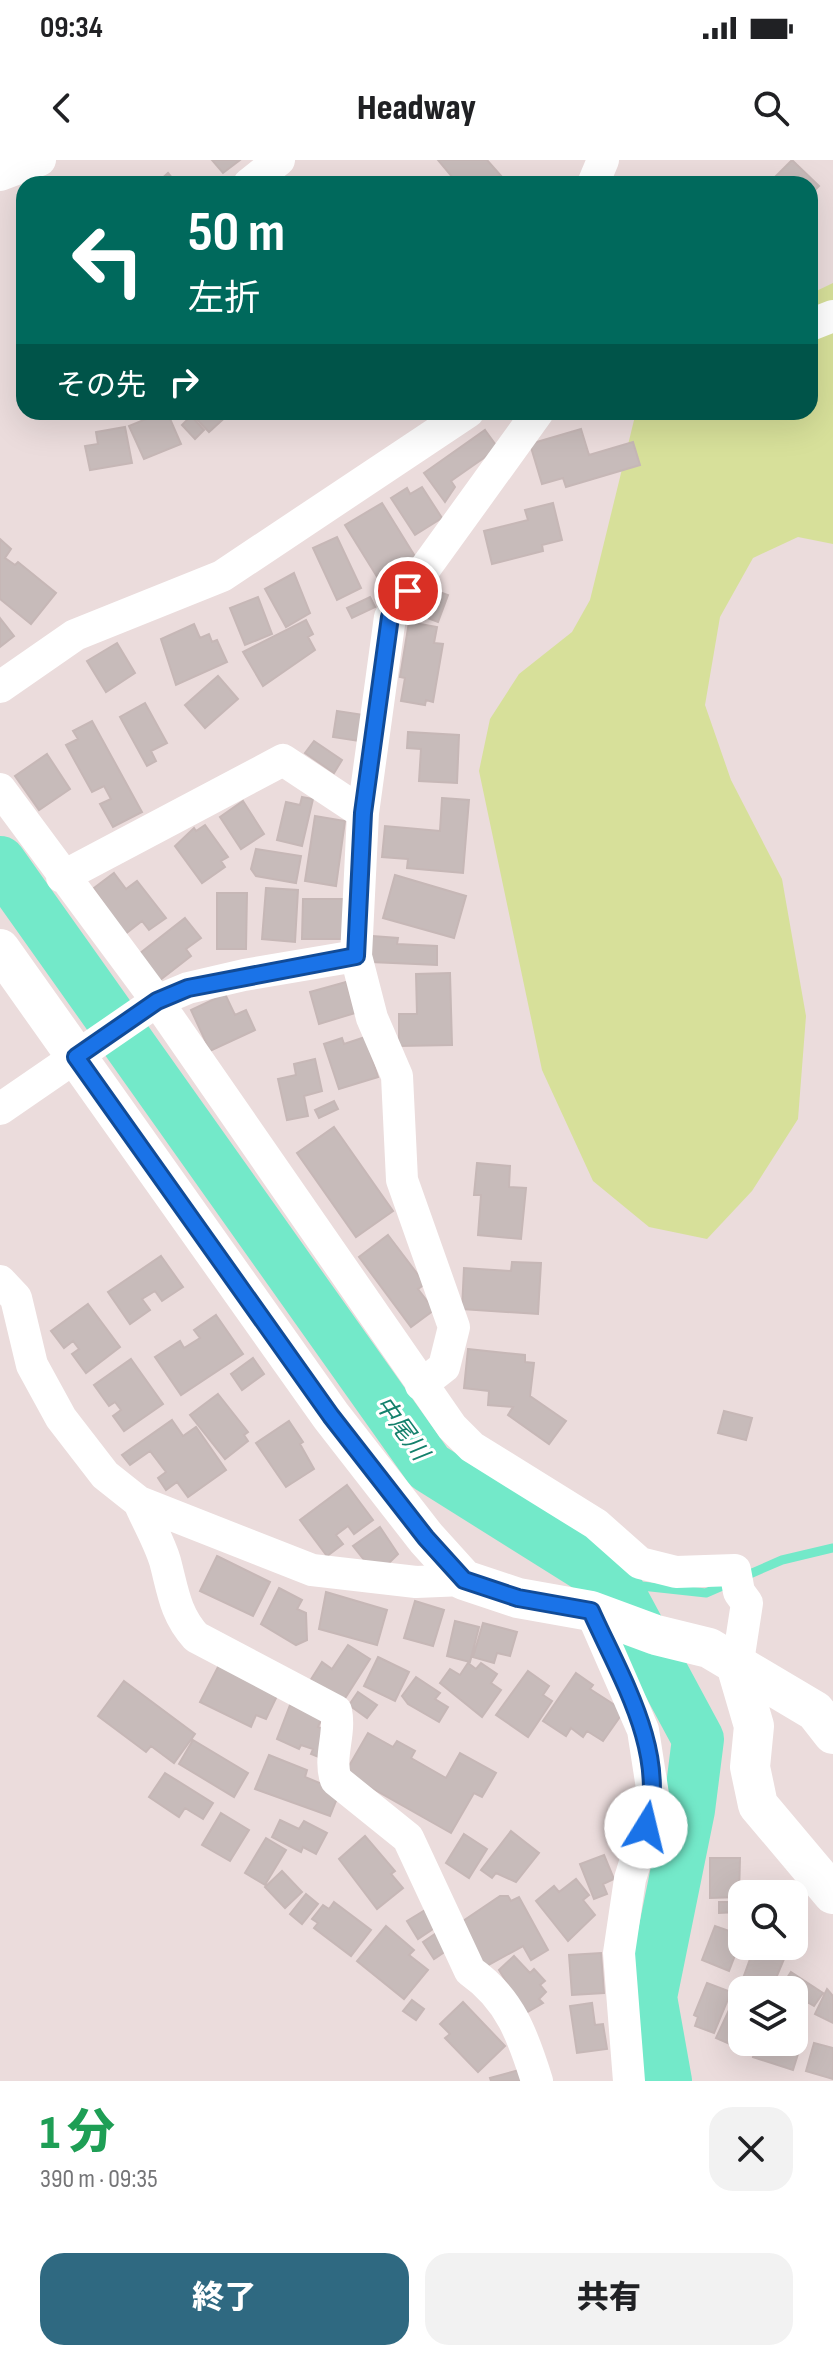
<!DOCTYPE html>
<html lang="ja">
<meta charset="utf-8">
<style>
:root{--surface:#fff;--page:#f2f2f2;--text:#202124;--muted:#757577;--accent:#2f6981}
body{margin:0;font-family:"Sofia Sans Condensed","Noto Sans JP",sans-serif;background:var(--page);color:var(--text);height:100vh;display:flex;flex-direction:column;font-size:30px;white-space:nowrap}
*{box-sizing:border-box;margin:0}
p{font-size:26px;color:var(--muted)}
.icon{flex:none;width:44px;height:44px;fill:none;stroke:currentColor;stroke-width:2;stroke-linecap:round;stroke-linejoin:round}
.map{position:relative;height:1921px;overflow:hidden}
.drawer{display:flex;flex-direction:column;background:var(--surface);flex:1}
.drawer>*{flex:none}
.hud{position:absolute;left:16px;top:16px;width:802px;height:244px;border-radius:24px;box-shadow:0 8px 32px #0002;background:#00695c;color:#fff;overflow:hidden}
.fabs{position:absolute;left:728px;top:1720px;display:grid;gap:16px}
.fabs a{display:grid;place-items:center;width:80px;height:80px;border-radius:16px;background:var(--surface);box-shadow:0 8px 32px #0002;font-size:40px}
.pin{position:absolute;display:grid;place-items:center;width:68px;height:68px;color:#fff;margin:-34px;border:4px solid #fff;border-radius:50%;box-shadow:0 2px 8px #0007}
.me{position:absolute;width:88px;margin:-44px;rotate:9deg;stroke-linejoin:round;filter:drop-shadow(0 0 6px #0008)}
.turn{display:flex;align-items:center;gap:28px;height:168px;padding:0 40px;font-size:36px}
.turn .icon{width:104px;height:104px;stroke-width:2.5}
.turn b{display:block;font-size:56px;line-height:68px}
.then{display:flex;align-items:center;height:76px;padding:0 40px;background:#0003;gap:16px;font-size:30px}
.round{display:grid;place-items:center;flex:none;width:84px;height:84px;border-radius:24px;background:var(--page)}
.summary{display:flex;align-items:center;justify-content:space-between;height:136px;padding:0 40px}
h1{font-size:48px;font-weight:800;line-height:60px;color:#1e9e55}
.action{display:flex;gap:16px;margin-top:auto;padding:16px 40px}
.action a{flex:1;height:92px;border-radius:24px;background:var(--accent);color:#fff;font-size:32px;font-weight:800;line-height:92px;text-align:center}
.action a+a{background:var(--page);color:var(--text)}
.status{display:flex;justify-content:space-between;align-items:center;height:56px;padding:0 40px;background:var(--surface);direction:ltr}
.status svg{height:22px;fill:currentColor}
header{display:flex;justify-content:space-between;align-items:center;height:104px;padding:0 40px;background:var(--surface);font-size:36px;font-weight:800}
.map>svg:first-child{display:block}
.green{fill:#d7e09a}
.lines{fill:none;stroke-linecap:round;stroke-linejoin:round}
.stream{stroke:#73e9c9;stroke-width:9}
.river{stroke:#73e9c9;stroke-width:52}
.building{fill:#c7bbba;stroke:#c6b7b6;stroke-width:2}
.minor{stroke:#fff;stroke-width:32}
.tertiary{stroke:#fff;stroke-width:40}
.route-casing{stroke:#114b97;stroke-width:20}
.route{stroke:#1a73e8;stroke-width:14}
.labels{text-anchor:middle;stroke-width:6;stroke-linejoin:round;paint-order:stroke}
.water-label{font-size:24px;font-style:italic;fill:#13806b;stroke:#fff}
</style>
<div class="status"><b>09:34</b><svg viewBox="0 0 49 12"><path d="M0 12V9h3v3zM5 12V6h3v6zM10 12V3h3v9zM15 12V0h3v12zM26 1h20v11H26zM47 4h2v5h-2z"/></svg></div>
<header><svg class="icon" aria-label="back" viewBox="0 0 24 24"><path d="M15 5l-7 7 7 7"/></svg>Headway<svg class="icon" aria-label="search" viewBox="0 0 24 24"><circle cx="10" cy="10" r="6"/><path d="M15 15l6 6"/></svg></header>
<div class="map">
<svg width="833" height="1921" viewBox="0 0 833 1921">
<rect width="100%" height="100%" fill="#ebdcdc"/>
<!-- green -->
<path class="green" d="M833,123V384L798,377L753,398L720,457L705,545L731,620L782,719L806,856L798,959L752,1031L707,1079L649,1067L593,1021L542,910L479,611L490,559L519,514L572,472L590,440L636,252H810V134Z"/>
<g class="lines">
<!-- stream -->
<path class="stream" d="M614,1423L706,1433L782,1400L833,1388"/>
<!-- river -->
<path class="river" d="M0,702L429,1307L614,1423L698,1579L689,1650L651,1837L666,1921"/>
</g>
<!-- building -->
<path class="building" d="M212,0H240L223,13Z
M438,0H487L502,17L494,24H458Z
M792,0L819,26L810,35V24H768Z
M168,13L177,24H156Z
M163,252H167L181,284L144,299L129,266Z
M190,252H231L209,272Z
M191,256L204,270L195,279L182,265Z
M125,267L132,303L90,310L85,286L98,284L96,272Z
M581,269L589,295L633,282L640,305L566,327L563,318L542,324L530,284Z
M485,270L498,288L451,321L455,327L445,342L424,313Z
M422,327L442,358L415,375L391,338L407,328L410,334Z
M382,343L416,398L379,420L345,365Z
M553,343L562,380L542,385L543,391L492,404L484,371L528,360L525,350Z
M337,377L361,428L337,440L313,388Z
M0,379L11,389L5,398L15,405L18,402L56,433L31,464L0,439Z
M294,413L310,453L286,467L265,429Z
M431,429L448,435L438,462L422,456Z
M258,437L272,474L245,485L230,448Z
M370,437L375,447L352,458L347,448Z
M0,458L14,476L0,487Z
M306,460L313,474L308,477L315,490L263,526L243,492Z
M409,462L437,467L434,483L443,484L433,542L426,540L425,545L401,541L405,518L400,517Z
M194,464L200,478L209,474L212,482L217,480L227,502L176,525L161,479Z
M117,483L135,513L106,532L87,501Z
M218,516L238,539L205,568L185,545Z
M145,543L167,583L151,591L156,601L147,606L120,557Z
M337,551L364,555L360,581L333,577Z
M92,561L142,652L113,667L100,644L111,639L104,626L92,632L66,585L78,579L73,571Z
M408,572L459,575L457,623L419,621L421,589L407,588Z
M314,581L342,600L334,613L305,593Z
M47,594L70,629L39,650L15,616Z
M302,637L313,639L302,686L277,680L286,642L300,645Z
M442,638L469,640L463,713L407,708L408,699L382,697L385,666L440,671Z
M243,641L264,674L241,689L220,657Z
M315,656L345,661L336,726L305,721Z
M205,665L228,697L221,701L225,707L202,723L175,686L194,668L196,671Z
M256,689L301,696L296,723L256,716L251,709Z
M114,713L126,729L137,721L166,758L149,770L142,761L124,775L94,728Z
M395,715L466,736L454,778L383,758Z
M266,728L298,730L295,782L262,779Z
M217,733H247L246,789H217Z
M303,739H343V779H302Z
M185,758L201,778L186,789L191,796L160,820L139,794Z
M372,776L398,778L397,784L437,786V805L371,802Z
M450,813L452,885L399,886V854H417L416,814Z
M346,822L355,853L319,864L310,832Z
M225,834L235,855L246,850L255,870L210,891L191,850Z
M365,877L378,917L339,929L324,884L342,878L344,884Z
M315,899L322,931L304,936L308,956L287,960L278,919L296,915L294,904Z
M334,941L338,949L319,958L315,950Z
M334,967L393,1051L356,1077L297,993Z
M477,1003L510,1006L509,1027L526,1028L521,1079L478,1075L481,1035H474Z
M388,1075L425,1124L418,1129L434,1150L411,1167L359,1097Z
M161,1096L183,1127L162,1141L155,1131L142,1139L150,1150L130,1164L108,1132Z
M512,1102L541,1103L538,1154L462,1149L464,1108L511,1111Z
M88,1144L120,1187L86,1213L72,1194L79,1189L73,1181L64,1188L51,1171Z
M216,1155L243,1194L181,1235L155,1197L180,1181L184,1188L200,1178L194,1170Z
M468,1189L525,1195V1202L534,1203L530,1236L566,1261L549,1284L508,1255L513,1247L488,1245L489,1231L464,1228Z
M253,1198L264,1214L242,1230L231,1214Z
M131,1199L163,1244L124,1271L113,1256L121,1250L115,1242L109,1246L94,1225Z
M218,1234L248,1272L244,1275L248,1281L225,1299L190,1255Z
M724,1251L752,1258L746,1280L718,1273Z
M172,1260L183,1276L196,1267L226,1310L188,1337L177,1322L166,1330L158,1318L166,1312L150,1291L130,1305L122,1295Z
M289,1261L303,1282L300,1284L314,1309L286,1327L256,1283Z
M347,1325L373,1360L354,1374L348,1366L336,1375L343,1384L327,1396L300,1360Z
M380,1367L398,1394L388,1404L365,1401L353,1386Z
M217,1396L270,1422L253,1456L200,1431Z
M279,1428L302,1440L297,1449L306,1453L307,1480L296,1485L261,1464Z
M326,1432L387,1450L377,1485L319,1469Z
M415,1441L444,1450L433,1486L404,1478Z
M455,1461L479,1467L470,1502L447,1496Z
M483,1463L517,1472L510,1496L497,1493L494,1503L473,1497Z
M348,1485L370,1499L342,1543L310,1521L322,1502L332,1509Z
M378,1497L409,1512L395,1541L364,1526Z
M468,1503L476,1509L481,1503L497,1514L491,1523L501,1530L482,1557L440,1523L450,1509L460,1515Z
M219,1505L278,1534L266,1559L256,1555L251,1567L200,1542Z
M528,1511L549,1526L543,1535L552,1541L528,1577L496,1555Z
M576,1513L593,1525L590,1529L624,1551L603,1581L587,1571L583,1577L571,1568L566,1576L543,1561Z
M416,1517L440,1533L435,1539L448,1547L439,1562L408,1544L402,1536Z
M124,1521L195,1574L174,1603L151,1586L146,1592L98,1556Z
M358,1532L377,1545L367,1558L349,1545Z
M290,1545L322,1558L318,1567L328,1571L321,1598L311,1594L313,1589L301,1585L299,1589L277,1579Z
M368,1573L393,1587L397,1581L415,1591L411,1598L446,1618L460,1593L496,1613L482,1637L474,1633L451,1673L345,1613Z
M193,1580L248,1613L234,1637L179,1604Z
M269,1595L307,1610L305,1617L332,1628L338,1636L330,1656L255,1629Z
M165,1613L213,1643L203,1659L185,1648L179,1657L149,1637Z
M221,1653L249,1670L230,1701L202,1685Z
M280,1660L299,1669L304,1661L327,1673L316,1694L303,1687L301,1692L272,1677Z
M511,1671L539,1693L516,1722L496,1713L492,1718L481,1710Z
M464,1674L487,1689L469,1718L446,1703Z
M365,1676L395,1711L391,1714L403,1728L377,1749L339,1699Z
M266,1678L286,1690L265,1725L245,1713Z
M604,1695L614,1719L603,1724L607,1734L594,1739L580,1704Z
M710,1698H740L739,1737L710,1738Z
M282,1711L302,1732L285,1748L265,1727Z
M576,1719L589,1735L583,1740L595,1755L568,1781L536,1741L554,1726L559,1732Z
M306,1734L318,1744L302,1764L290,1754Z
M500,1736H508L511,1741L519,1737L548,1790L531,1800L523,1786L485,1807L457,1765Z
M334,1742L371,1770L351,1796L314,1768L318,1763L312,1759L323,1745L329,1749Z
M719,1742H738V1752L719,1753Z
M425,1750L436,1767L418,1779L407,1761Z
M731,1765L742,1769V1777L729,1811L702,1800L715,1766L729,1771Z
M386,1766L414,1790L409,1795L428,1810L404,1839L357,1801Z
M438,1772L449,1789L434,1799L423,1782Z
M754,1788L784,1799L771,1830H755L741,1824Z
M601,1793L604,1833L572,1835L569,1795Z
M514,1796L530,1813L534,1809L545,1821L540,1825L546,1832L539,1839L543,1843L526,1853L499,1810Z
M791,1812L823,1833L814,1846L807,1842L803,1848L794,1842V1830H779Z
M707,1823L731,1832L714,1873L695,1866L698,1857L694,1855Z
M827,1829L833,1836V1863L815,1854Z
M735,1837L742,1840L739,1888L716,1878Z
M412,1840L424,1849L416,1860L403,1851Z
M463,1842L505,1886L478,1912L445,1878L450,1874L440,1864Z
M592,1843L595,1865L603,1864L607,1889L577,1893L570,1846Z
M794,1878L802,1881L793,1910L753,1897L758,1882H794Z
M814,1883L833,1888V1919L806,1911Z
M519,1910L522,1921H491L490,1918Z"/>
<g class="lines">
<!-- minor -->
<path class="minor" d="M0,15L40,0
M249,24L279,0
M593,24L603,0
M810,165L833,156
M0,527L75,475L222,416L468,252
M0,629L157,841L452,1267L472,1287L596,1364L640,1403L676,1412L735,1410L739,1432L747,1443L737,1508
M62,717L283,600L363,653
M0,949L157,841L188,828L244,815L356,796
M0,1121L16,1138L32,1205L61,1258L105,1315L139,1342L312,1410L416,1422L464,1420
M421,1225L444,1207L454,1167L402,1020L397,916L372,858L356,796L363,653L390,457L538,252
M139,1342C147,1361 159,1381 165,1401C173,1431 175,1454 196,1477L336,1551C341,1574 328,1597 336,1620L408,1678L470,1811C510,1839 523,1876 537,1921
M591,1451L643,1570L654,1641L630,1719L619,1793L629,1921"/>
<!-- tertiary -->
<path class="tertiary" d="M0,789L331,1256L426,1378L464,1420L518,1438L591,1451L656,1475L709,1488L815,1551L833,1574
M737,1508L754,1566L750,1607L758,1645L833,1734"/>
</g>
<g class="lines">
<!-- route casing -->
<g class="route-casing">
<path id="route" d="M408,431L390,457L363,653L356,796L188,828L157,841L76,897L331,1256L426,1378L464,1420L518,1438L591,1451C620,1516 669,1594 646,1667"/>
</g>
<!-- route -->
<use href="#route" class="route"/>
</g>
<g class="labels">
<!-- water labels -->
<g class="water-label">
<text transform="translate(402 1268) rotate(54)" y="8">中尾川</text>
</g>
</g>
</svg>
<div class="fabs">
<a><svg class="icon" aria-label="search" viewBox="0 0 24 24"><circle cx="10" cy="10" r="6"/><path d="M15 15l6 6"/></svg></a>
<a><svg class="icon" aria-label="layers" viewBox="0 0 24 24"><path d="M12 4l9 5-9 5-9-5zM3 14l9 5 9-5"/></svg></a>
</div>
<div class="pin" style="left:408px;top:431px;background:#d93025"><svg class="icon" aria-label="arrive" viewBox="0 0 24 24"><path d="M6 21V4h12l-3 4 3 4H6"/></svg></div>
<svg class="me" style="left:646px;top:1667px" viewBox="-20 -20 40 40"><circle r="19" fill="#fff"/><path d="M0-13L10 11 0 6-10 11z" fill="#1a73e8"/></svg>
<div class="hud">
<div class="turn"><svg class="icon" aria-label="left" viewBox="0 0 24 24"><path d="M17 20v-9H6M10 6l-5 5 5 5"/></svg><div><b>50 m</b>左折</div></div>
<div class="then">その先<svg class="icon" aria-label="right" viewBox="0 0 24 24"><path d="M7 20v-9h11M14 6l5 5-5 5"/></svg></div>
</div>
</div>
<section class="drawer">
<div class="summary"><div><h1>1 分</h1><p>390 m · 09:35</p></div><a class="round"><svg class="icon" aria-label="close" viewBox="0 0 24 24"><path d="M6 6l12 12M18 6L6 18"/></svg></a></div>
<div class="action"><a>終了</a><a>共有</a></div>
</section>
